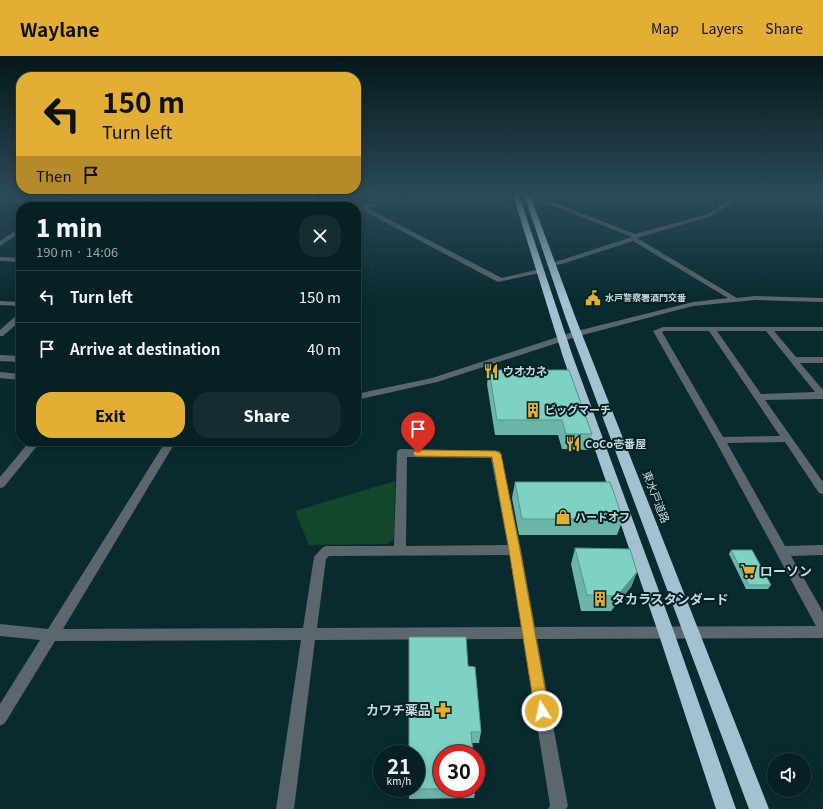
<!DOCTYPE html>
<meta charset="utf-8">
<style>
:root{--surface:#072023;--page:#152d30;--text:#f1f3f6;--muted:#98a3a6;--line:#283e41;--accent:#e3ae34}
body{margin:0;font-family:Georgia,"Noto Sans JP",serif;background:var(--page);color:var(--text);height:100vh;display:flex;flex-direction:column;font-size:15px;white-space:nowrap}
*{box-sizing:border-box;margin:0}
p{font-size:13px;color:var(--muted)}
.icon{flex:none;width:22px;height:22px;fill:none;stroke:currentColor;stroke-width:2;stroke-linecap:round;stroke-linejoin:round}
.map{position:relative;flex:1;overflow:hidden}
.side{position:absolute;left:16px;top:146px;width:345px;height:244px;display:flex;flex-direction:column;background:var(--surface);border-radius:16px;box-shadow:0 2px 10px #0003,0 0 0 1px var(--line)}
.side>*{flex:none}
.top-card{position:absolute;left:16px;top:16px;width:345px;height:122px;border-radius:16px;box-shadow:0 2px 10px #0003,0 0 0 1px var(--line);background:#e3ae34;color:#111;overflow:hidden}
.controls{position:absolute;left:767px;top:697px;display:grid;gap:8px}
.controls a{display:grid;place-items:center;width:44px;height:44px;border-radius:50%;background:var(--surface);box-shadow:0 2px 10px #0003,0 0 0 1px var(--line);font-size:20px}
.speed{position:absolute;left:373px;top:689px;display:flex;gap:8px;font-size:20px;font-weight:700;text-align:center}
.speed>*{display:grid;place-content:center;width:52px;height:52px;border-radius:50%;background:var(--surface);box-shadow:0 2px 10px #0003,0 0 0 1px var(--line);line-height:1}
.speed small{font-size:10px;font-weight:400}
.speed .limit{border:6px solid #d22;background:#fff;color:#111}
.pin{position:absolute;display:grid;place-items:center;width:34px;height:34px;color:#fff;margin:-41px -17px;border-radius:50% 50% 50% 0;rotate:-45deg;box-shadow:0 0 4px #0007}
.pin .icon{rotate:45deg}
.me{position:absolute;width:44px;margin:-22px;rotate:350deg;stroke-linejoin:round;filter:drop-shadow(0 0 3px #0008)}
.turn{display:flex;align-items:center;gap:14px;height:84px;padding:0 20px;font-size:18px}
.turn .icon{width:52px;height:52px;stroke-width:2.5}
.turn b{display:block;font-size:28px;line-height:34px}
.then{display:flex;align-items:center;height:38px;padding:0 20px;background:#0003;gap:8px;font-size:15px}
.round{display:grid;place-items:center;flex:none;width:42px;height:42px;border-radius:16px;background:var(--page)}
.overview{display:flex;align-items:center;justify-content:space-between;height:68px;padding:0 20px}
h1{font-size:24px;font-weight:800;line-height:30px}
.cta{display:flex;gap:8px;margin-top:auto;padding:8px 20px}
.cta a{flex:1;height:46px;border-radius:16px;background:var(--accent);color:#111;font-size:16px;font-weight:800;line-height:46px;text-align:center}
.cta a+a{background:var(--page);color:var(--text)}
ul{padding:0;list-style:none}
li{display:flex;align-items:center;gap:12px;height:52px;padding:0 20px;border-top:1px solid var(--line)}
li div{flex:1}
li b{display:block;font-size:15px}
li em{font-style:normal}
header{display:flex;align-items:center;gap:24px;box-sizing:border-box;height:56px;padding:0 20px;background:var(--accent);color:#111}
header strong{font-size:19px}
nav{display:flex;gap:22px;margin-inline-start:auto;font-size:14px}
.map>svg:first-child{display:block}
.green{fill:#12472c}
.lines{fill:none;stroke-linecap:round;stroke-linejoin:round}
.minor{fill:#5b676d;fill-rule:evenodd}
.highway{fill:#a4c1d1;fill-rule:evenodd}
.wall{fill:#6cb5a9}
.shaded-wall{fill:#589389}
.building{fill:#7ed2c4;stroke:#589389}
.route{fill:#e3ae34;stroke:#947122}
.labels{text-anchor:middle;stroke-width:4;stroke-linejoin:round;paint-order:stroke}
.far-poi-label{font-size:9px;font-weight:bold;fill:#c7d9db;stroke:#002225;text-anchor:start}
.poi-label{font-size:11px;font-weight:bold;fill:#c7d9db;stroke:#002225;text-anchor:start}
.street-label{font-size:11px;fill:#c7d9db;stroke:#002225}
.near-poi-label{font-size:13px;font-weight:bold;fill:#c7d9db;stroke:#002225;text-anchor:start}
</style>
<header>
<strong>Waylane</strong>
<nav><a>Map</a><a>Layers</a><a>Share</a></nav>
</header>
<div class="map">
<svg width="823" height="753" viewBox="0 0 823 753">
<rect width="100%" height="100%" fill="#092b2f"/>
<!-- green -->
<path class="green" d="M395,425L394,483L387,488L309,489L295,455Z"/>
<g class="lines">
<!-- minor -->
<path class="minor" d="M68,139H74L57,151H50Z
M156,139L317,142L320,144L317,146L160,141L148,151H142Z
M358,139H366L326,151H316Z
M402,139H409L367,152L502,222L540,213L543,215L540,217L498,226L362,154L356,156V152Z
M515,139H522L555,147L635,178L708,158L737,139H742L712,160L637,182L737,242L755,240L823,242V246L755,244L693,250L579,280L437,326L356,344V338L432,322L573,276L693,246L728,242L633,185L562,208L549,210V208L632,181L551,149L515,140Z
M800,139H808L823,142V146Z
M21,171V176L0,190V185Z
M0,201L21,202V206L0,205Z
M0,245L21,246V250L0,249Z
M18,258H21V264L3,280H0V274Z
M663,271H823V275H774L796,301H823V307H800L823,334V343L765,344L823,426V438L819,437L785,386L727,387L785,490L823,489V499L791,500L823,556V582L537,583L568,750L566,753H548L550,749L523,583L315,584L294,753H276L301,584L55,585L5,667L0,670V648L40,584L0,580V568L48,573L166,385H176L63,573L303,572L314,501L322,492L326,490H394L397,397L398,394L402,393L500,395L521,494L535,571L816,570L715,384L653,275ZM664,275H709L780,380L723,381L662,276ZM717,275H766L815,336L761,338ZM407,401L491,402L508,489L406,490ZM510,499L521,571L317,572L326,503L329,500Z
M0,299L21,300V306L0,305Z
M0,316L21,318V324L0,322Z
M30,385H41L4,431L0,432V421Z"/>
<!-- highway -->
<path class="highway" d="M513,139H519L573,301L674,576L736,753H716L658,576L563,301Z
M524,139H530L576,263L769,753H749L566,263Z"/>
</g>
<!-- wall -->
<path class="wall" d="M489,314L592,378L588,394L562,393L558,379H495L487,328Z
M515,426L623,463L617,479H519L512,442Z
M575,492L637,516L631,531L611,555H581L571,508Z
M731,494L771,529L768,533H746L729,498Z
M468,610L481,676L479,687H472L476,732L474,742L409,743V732Z"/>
<!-- shaded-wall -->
<path class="shaded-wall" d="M637,516L631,531L611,555L617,540Z"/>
<!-- building -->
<path class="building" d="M489,314H569L592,378H566L562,364H497Z
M515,426H610L623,463H522Z
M575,492L630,493L637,516L617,540L587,539Z
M731,494H752L771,529H749Z
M409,581H466L468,610L475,611L481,676H471L473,698H442V732H476V733H409V732H416V698H409Z"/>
<!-- sky -->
<linearGradient id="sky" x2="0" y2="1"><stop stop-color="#05181a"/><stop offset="0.57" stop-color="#2c4a58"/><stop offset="1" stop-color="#2c4a58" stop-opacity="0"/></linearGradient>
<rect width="823" height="244" fill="url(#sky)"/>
<!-- route -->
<path class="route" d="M418,394L496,395L501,398L520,494L549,655L547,660L542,662L537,660L535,655L509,494L492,401L415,400L413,397L415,395Z"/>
<!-- icons -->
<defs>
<g id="civic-bare" transform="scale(1.2)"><path d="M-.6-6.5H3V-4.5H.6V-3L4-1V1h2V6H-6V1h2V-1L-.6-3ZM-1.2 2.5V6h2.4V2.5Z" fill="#e3ae34" stroke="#002225" stroke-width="2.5" paint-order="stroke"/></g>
<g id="restaurant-bare" transform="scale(1.2)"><path d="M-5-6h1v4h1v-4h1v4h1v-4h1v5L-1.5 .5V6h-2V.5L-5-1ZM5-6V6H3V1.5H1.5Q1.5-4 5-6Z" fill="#e3ae34" stroke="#002225" stroke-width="2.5" paint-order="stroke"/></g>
<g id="building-bare" transform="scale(1.2)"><path d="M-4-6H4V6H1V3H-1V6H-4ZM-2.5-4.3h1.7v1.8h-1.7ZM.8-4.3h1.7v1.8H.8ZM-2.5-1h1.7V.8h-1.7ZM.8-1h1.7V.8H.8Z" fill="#e3ae34" stroke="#002225" stroke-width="2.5" paint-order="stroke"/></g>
<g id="shop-bare" transform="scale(1.2)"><path d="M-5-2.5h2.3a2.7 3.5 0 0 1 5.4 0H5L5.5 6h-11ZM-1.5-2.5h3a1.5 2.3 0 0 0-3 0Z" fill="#e3ae34" stroke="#002225" stroke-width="2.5" paint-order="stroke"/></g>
<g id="supermarket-bare" transform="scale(1.2)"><path d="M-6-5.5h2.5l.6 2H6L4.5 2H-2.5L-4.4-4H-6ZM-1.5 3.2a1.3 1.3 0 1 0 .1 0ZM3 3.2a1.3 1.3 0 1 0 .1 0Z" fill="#e3ae34" stroke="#002225" stroke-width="2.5" paint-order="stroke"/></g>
<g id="pharmacy-bare" transform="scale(1.2)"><path d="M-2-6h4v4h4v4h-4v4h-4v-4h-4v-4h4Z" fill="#e3ae34" stroke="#002225" stroke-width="2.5" paint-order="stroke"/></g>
</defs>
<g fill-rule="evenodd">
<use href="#civic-bare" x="593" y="242"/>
<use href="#restaurant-bare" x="491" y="315"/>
<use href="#building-bare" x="533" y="354"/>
<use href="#restaurant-bare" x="573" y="388"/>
<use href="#shop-bare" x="563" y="461"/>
<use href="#supermarket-bare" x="748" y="515"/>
<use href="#building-bare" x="600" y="543"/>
<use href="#pharmacy-bare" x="443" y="654"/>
</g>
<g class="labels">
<!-- far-poi labels -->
<g class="far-poi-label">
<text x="605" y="245">水戸警察署酒門交番</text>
</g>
<!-- poi labels -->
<g class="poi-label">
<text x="503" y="319">ウオカネ</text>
<text x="545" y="358">ビッグマーチ</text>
<text x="585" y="392">CoCo壱番屋</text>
<text x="575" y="465">ハードオフ</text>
</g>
<!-- street labels -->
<g class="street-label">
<text transform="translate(656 441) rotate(69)" y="4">東水戸道路</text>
</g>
<!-- near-poi labels -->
<g class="near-poi-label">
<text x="760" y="520">ローソン</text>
<text x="612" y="548">タカラスタンダード</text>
<text x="431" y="659" text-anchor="end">カワチ薬品</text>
</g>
</g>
</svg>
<div class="controls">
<a><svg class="icon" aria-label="sound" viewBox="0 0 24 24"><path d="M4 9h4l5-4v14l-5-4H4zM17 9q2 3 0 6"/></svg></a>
</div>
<div class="speed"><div>21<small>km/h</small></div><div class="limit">30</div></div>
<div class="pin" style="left:418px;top:397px;background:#d93025"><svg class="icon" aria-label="arrive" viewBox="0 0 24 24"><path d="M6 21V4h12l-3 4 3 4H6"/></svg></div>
<svg class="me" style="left:542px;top:655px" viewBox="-20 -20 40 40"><circle r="17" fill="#e3ae34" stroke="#fff" stroke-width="3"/><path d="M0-11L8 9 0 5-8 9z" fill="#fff"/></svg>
<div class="top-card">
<div class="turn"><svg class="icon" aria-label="left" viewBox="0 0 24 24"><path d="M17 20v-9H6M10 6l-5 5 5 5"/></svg><div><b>150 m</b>Turn left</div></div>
<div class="then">Then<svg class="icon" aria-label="arrive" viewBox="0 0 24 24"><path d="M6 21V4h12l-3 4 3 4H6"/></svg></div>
</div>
<section class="side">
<div class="overview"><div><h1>1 min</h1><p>190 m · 14:06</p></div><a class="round"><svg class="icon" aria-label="close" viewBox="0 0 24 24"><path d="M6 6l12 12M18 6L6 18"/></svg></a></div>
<ul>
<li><svg class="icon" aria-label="left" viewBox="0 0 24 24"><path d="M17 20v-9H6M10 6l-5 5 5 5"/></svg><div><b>Turn left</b></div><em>150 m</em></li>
<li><svg class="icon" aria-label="arrive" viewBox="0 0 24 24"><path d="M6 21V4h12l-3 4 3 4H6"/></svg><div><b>Arrive at destination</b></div><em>40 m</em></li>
</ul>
<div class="cta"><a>Exit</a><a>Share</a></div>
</section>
</div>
